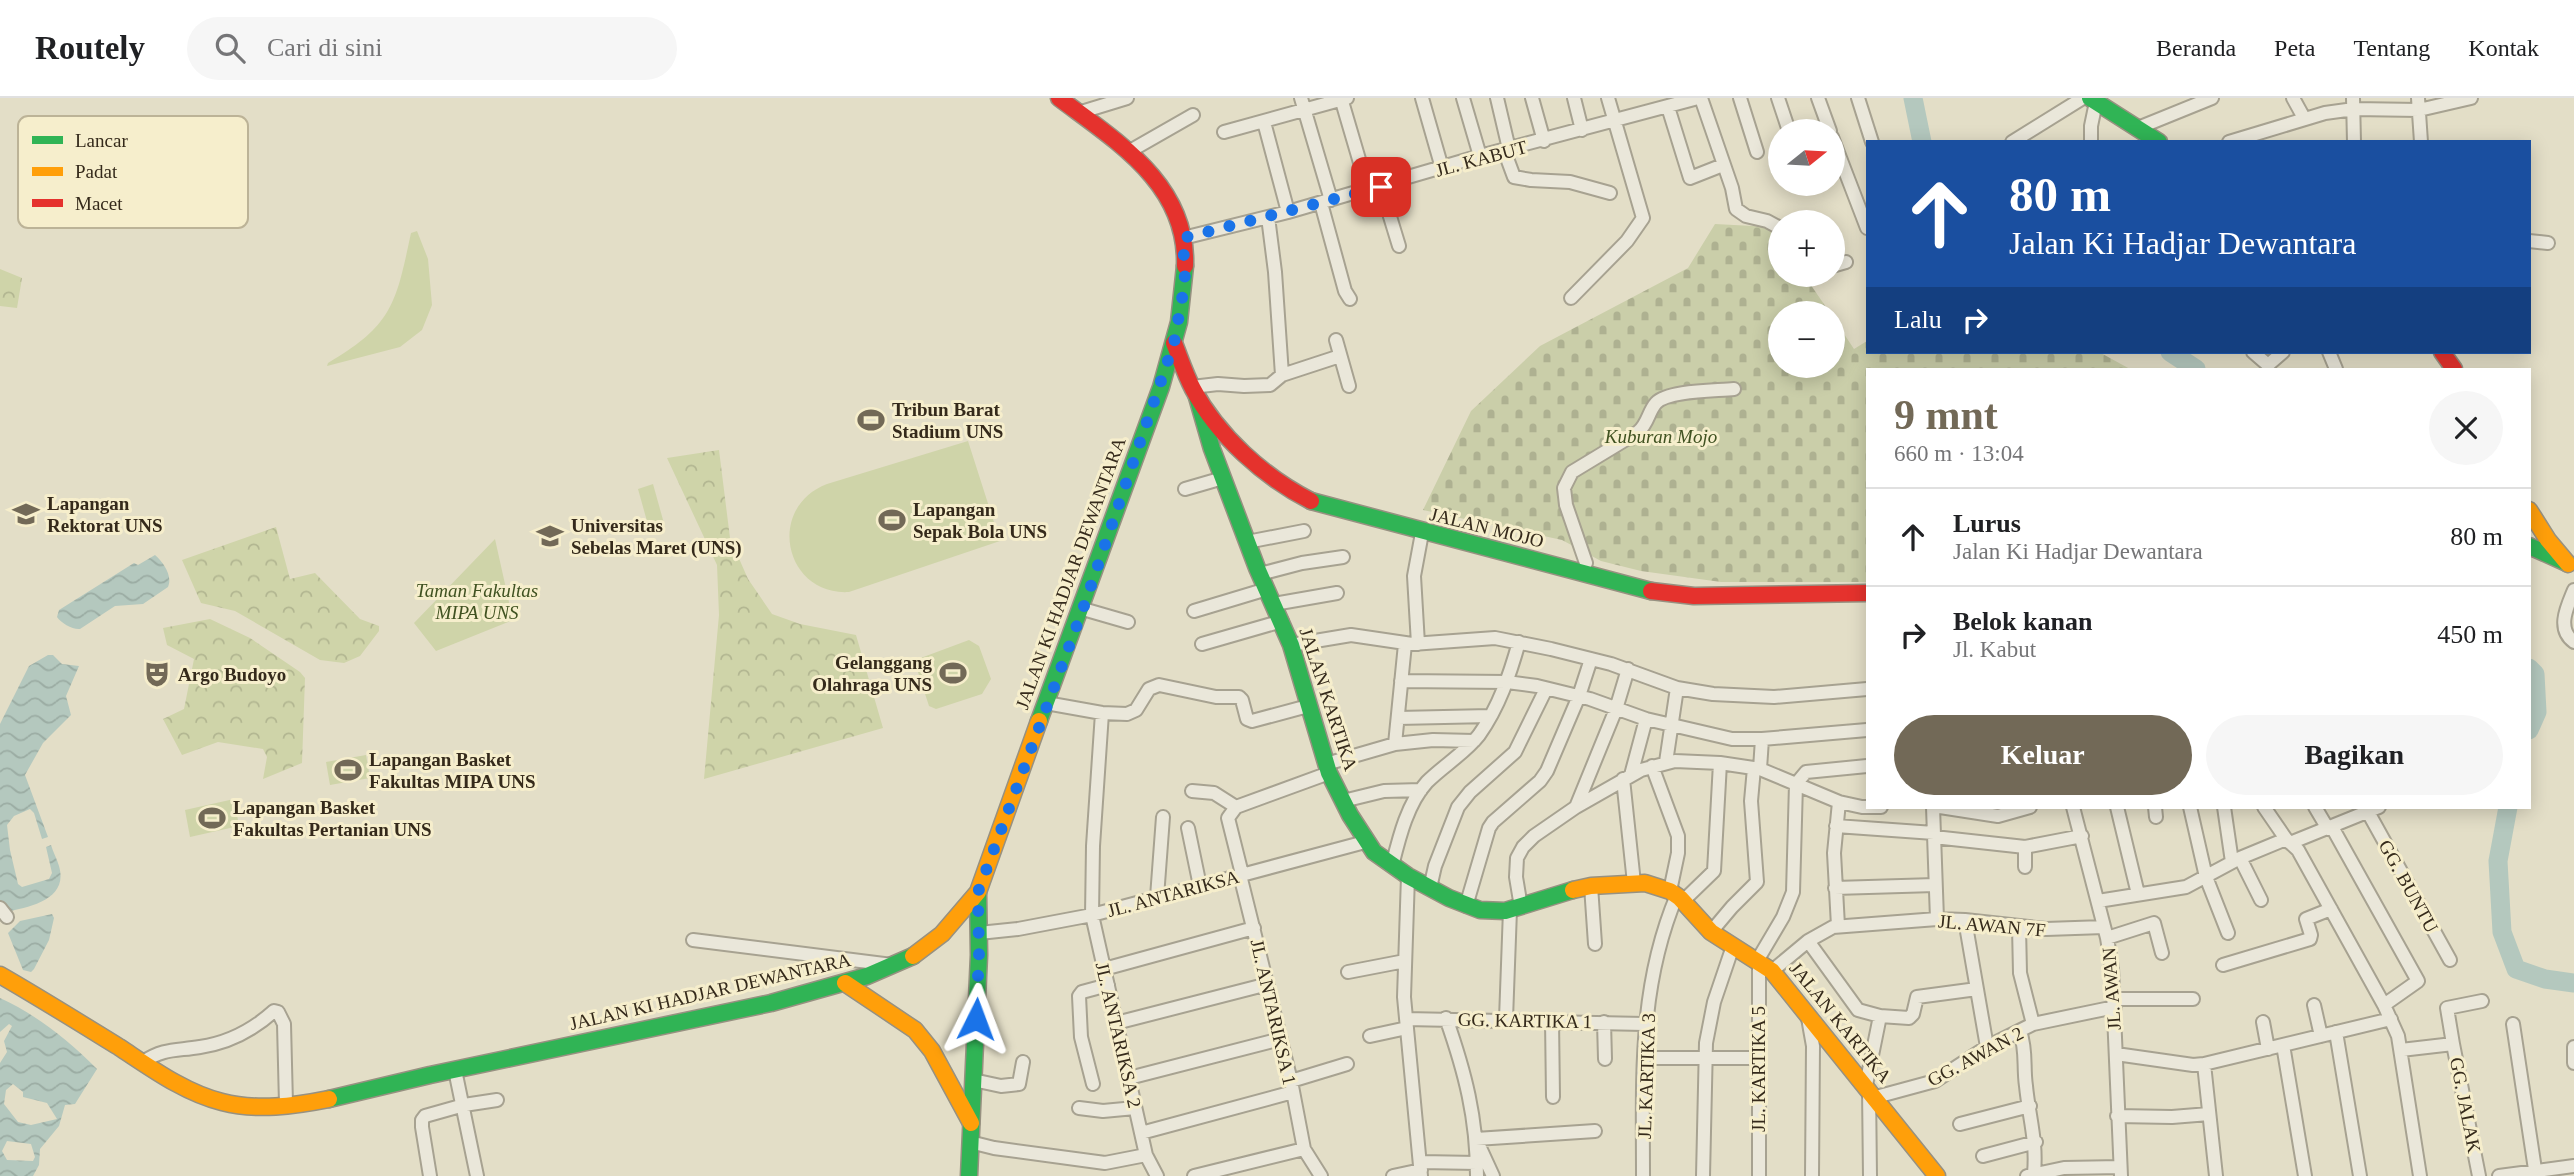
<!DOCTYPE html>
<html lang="id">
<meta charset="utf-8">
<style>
:root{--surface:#fff;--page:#f6f6f6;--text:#202124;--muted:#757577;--line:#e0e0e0;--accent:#726957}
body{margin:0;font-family:"Times New Roman",serif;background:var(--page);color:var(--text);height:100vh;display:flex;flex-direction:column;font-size:26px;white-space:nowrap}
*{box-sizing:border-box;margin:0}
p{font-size:23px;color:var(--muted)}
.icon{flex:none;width:38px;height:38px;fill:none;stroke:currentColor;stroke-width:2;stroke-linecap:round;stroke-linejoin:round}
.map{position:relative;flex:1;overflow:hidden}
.side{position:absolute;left:1866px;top:270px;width:665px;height:441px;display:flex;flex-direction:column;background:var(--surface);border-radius:0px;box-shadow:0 4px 18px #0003}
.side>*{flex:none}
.banner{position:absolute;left:1866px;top:42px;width:665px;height:214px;border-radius:0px;box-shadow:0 4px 18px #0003;background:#1a4fa0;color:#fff;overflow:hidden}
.needle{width:46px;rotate:72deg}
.buttons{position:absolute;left:1768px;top:21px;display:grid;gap:14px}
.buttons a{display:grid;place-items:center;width:77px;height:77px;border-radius:50%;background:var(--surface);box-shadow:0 4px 18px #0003;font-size:35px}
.pin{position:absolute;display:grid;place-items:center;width:60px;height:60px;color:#fff;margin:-30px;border-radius:14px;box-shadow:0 4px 10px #0006}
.me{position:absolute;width:77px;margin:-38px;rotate:3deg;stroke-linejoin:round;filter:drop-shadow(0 0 5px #0008)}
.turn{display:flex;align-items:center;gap:24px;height:147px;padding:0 28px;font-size:32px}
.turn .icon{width:91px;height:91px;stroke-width:2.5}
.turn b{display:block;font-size:49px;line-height:60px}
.then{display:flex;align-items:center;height:66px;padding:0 28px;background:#0003;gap:14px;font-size:26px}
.round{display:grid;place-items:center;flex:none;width:74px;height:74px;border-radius:37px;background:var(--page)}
.headline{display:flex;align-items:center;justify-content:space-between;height:119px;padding:0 28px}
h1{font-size:42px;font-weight:600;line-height:52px;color:var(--accent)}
.cta{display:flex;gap:14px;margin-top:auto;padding:14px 28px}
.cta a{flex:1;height:80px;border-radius:42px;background:var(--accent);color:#fff;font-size:28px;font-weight:600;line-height:80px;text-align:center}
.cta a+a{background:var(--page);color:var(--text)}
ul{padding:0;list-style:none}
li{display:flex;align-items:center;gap:21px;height:98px;padding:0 28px;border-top:2px solid var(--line)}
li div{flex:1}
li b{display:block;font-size:26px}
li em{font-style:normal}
header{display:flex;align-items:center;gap:42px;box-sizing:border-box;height:98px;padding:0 35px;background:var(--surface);border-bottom:2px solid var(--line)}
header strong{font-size:33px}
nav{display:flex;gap:38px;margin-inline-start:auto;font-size:24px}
.search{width:490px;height:63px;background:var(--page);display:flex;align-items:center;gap:18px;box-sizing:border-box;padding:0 24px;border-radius:38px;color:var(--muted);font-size:26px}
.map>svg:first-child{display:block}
.forest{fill:url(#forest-crowns)}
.cemetery{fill:url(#cemetery-stones)}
.park{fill:#cfd4a9}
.water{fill:url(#water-waves);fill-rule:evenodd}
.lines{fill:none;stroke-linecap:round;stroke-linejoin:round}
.river{stroke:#b4c8be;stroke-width:19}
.street-casing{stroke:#a7a291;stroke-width:16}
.fast-casing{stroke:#979181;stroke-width:19}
.slow-casing{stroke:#979181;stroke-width:19}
.jam-casing{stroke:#979181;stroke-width:19}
.street{stroke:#eae7da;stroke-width:12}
.fast{stroke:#30b455;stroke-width:16}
.slow{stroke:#ff9f0a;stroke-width:16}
.jam{stroke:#e5322d;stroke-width:16}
.route{stroke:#1a73e8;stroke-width:12;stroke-dasharray:0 21.6}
.labels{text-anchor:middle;stroke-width:6;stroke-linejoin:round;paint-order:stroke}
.street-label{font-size:19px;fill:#352a1b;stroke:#f6eecc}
.poi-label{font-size:19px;font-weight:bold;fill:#352a1b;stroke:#f6eecc;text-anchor:start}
.park-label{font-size:19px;font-style:italic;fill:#405221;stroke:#f6eecc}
.key{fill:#f6eecc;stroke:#bcb397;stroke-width:2}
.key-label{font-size:19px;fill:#352a1b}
</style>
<header>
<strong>Routely</strong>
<div class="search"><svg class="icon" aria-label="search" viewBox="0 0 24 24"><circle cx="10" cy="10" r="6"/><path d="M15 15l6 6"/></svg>Cari di sini</div>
<nav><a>Beranda</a><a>Peta</a><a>Tentang</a><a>Kontak</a></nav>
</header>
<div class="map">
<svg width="2574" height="1078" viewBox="0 0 2574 1078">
<defs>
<pattern id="forest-crowns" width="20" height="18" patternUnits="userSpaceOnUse" patternTransform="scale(1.75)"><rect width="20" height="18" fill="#cfd4a9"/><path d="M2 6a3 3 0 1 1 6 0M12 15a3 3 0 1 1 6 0" fill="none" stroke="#b2b691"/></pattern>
<pattern id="cemetery-stones" width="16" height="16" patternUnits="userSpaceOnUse" patternTransform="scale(1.75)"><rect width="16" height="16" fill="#cacea9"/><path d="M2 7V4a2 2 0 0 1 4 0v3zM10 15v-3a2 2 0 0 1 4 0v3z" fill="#aeb191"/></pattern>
<pattern id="water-waves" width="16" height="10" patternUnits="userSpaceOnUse" patternTransform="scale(1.75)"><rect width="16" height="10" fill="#b4c8be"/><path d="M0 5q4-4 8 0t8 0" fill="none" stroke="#9baca3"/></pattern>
</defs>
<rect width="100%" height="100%" fill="#e3dec7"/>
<!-- forest -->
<path class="forest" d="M0,171L22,180L17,210L0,208Z
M719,352L730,440L748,481L772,516L800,526L856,537L883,630L704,681L719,517L717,467L667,360Z
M276,429L290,481L315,475L360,521L379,528V533L360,558L344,565L320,562L235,513L201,505L182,462Z
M210,521L250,540L300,574L305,580L302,665L263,681L267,659L263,651L218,644L182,657L163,621L184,611L194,561L167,547L163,530Z"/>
<!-- cemetery -->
<path class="cemetery" d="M1715,126L1772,129L1780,141V177H1804L1830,215H1780V268H1832V218L1854,251L1867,243V254H2099L2130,271H1867V484H1721L1641,473L1601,463L1562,442L1423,412L1471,313L1540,248L1688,170Z"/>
<!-- park -->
<path class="park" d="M417,133L428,161L432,207L422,232L400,249L327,268L328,265C393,227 396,205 411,135Z
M968,343L1000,443L849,494C785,498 765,410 827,386Z
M653,386L665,429L650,434L638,391Z
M495,441L513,522L436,553L414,525Z
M969,542L979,548L991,581L982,596L936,611L929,608L916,568L918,561Z
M366,657L370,680L330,687L326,664Z
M234,701L239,728L190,739L185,712Z"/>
<!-- water -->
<path class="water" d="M155,457C163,464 173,478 168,489L143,506L115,508L80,531C73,532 61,525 57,519L59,512L134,465L138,467Z
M48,557H53L62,566L79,568L66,598L71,617L43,645L25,677L48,739L42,741L34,715L30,711L14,718L7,727L10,752L18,786L22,789L49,781L52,775L46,749L51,747C53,754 57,761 59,768C69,802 29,809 7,814L0,802V626L29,568Z
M52,816L54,820L49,842L34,871L31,874L23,872L8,835L20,823Z
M0,900C37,917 68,942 97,971L75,1006L65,1007L59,1028L40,1051L39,1067L33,1078H0V965L7,954L4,943L12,928L9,926L0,934ZM13,986L23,994V999L47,1005L57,1021L31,1027L18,1024L4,1006L6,992ZM7,1043L31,1046L35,1059L33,1063L7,1062L2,1053Z"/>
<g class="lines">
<!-- river -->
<path class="river" d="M1913,0L1922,44
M2170,254L2196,271
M2529,570L2535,576L2537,614L2529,632
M2508,709L2498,763L2502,834L2516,871L2545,881L2574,885"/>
<!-- street casing -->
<g class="street-casing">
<path id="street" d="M1301,0L1331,102
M1341,0L1368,92
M1422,0L1442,70
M1463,0L1480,58
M1497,0L1509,51
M1532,0L1544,43
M1574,0L1582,32
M1701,0L1732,90L1736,111L1746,118L1767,123L1780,130
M1740,0L1757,54
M1778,0L1789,33
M1818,0L1830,33
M1858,0L1872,44
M2293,0L2304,20
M2353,0L2354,44
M2418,0L2421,44
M1668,9L1690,80L1723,67
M1078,15L1127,0
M1264,24L1288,114
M2138,30L2212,0
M1224,34L1347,0
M1832,39L1867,130
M2012,44L2083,0
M2091,44V28L2096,4
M2229,44L2325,15L2354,11L2419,12L2471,0
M1504,52L1514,79L1531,82L1570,84L1610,95
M1130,53L1193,17
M1381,89L1399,148
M1321,105L1345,193L1350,201
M1268,119L1275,174L1282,277
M1183,140L1288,114L1480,58L1698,0
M2529,143L2548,145
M1832,168L1846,164
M1571,200L1627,143L1643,120L1608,0
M1336,242L1349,288
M2253,254L2268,267L2283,254
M2329,254L2336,271
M1192,289L1218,286L1244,288L1270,287L1282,277L1340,258
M1185,391L1223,380
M1247,444L1304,433
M1586,465L1566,407L1564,390L1572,374L1638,334C1648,326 1648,314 1656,305C1668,292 1717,293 1734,291
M1260,476L1302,465L1343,459
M2574,492C2567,509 2556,531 2574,544
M1274,506L1337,495
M1083,511L1128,524
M1194,513L1267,491
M1202,546L1282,523
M1418,546L1414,478L1422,435
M1291,547L1351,537L1412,546L1495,540L1551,551L1611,566L1677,590L1713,596L1774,599L1867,591
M1401,583L1507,584L1537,588L1590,601L1646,621L1732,641H1762L1867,632
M1046,605L1102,615L1127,616L1136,612L1149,591L1159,587L1216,599H1239L1242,602L1247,621L1252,623L1308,608
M1102,615L1093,748L1092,817L1146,1057L1157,1078
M1398,620L1490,618
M1395,646L1405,546
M1666,664L1677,590
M1326,666L1395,646L1433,642L1474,643
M1652,668L1678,738V755L1670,793
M1760,671L1762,641
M1631,677L1646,621
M1623,681L1634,785
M1192,693L1214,695L1236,709
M1343,703L1384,693L1421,692
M1236,709L1329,675
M1236,709L1228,720L1242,776
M1576,709L1641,672L1675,663L1720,665L1760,671L1839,704L1862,709H1881
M1933,709L1937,821
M1940,709L1998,718L2030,709
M2073,709L2107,840L2112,870L2121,1078
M2117,709L2138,796
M2155,709L2156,719
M2190,709L2206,779L2228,835
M2224,709L2232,764
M2264,709L2286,741L2298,752L2384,907L2398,938L2420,1078
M2315,709L2328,731
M2368,714L2450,862
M1836,728L1934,735
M2332,729L2418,883L2384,907
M1188,730L1200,788
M1934,739L2025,749L2082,738
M2290,745L2379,709
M2025,749V769
M2240,760L2261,802
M1392,768C1399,740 1407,706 1427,684C1443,668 1465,655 1479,637C1499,609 1510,576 1519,544
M1240,777L1291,983L1304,1051L1321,1078
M1408,778L1404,899L1421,1078
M1591,788L1595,846
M1430,790L1435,768L1458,709L1470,694L1515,654L1546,591
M1835,790L1935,787
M1157,799L1163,719
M1683,803L1714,773L1720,665
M2098,803L2186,789L2240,760L2286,741
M1466,808L1489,730L1493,724L1540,683L1547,673L1579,598L1591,561
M1521,809L1516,779L1517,760L1523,749L1534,738L1576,709L1616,611L1628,571
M0,810L7,819
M1965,822L1987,949
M1838,828L1834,755L1839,704
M2019,829L2020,875L2033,926
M1711,834L1732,809L1757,784L1751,703L1754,670
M979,835L1018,831L1092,817L1365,744
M2107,840L2154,825L2162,855
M693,842L892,867
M1808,843L1858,912L1880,918L1909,920L1913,916L1917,899L1977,891
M1757,863L1783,819L1793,794L1796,686L1806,674L1867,668
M2223,867L2310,841L2311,837L2306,821L2331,811
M1104,871L1254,830
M1772,873L1808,843L1833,829L1937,821L1965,822L2046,831L2104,829
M1348,874L1405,863
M2114,901H2193
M2314,907L2321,938
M1446,920C1465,974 1477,1020 1477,1078
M1808,920L1813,948L1812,1078
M1406,921L1644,926
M1506,921L1510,812
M1552,922L1553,999
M1604,924L1605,961
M2263,924L2268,951
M1116,925L1268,886
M2513,926L2536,1078
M2020,933C2027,954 2023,968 2026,988C2029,1019 2037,1043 2034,1075
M2336,934L2360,1078
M1370,938L1407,930
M2453,946L2447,910L2482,903
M2283,947L2305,1078
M2574,949V965
M2401,952L2453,946L2479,1078
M2116,956L2193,967L2204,966L2391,921
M1657,960H1757
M143,964C164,950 176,953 200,949C228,945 253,932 274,913L278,914L284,926L286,1006
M2204,966L2216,1078
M455,972L477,1078
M1129,980L1281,941
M973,982L1001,988L1019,986L1023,964
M1291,983L1347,966
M1093,986L1081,939L1079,898L1082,894L1108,887
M1866,987L1880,918
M1869,991L1870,1078
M1876,999L1935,983L1987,949L2033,926L2115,909
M1079,1010L1103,1013L1135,1010
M2117,1018L2172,1019L2209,1016
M1960,1026L2030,1008
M1141,1035L1293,994
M970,1044L994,1050L1105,1065L1146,1057
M1983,1058L2036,1044
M1421,1064L1477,1065
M430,1078L422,1029V1022L425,1018L464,1007L497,1002
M1194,1078L1304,1051
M1393,1078L1421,1072
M1493,1078L1476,1041L1595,1033
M1643,1078C1643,981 1638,889 1677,797
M1703,1078L1706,945L1714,904L1733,848
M1759,1078V864
M2027,1078L2064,1070L2120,1069
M2499,1078L2574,1068"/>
</g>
<!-- fast casing -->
<g class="fast-casing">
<path id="fast" d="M2090,0L2159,44
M1197,299L1212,351L1257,470L1291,547L1329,675L1350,717L1374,754L1408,778L1449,800L1480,812L1505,813L1573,792
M1311,403L1651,493
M2529,448L2567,465
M1039,623L1161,289L1179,224L1185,168
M329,1001L430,977L771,905L867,878L913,858
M969,1078L979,857L978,794"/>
</g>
<!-- slow casing -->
<g class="slow-casing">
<path id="slow" d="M2529,412L2548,442L2568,466
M1573,792L1591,788L1645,785L1670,793L1680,800L1711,834L1772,873L1937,1078
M913,858L942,836L978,794L1039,623
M0,877C40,900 80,925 119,949C151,970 185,995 222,1004C257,1013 294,1008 329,1001
M845,885L915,932L932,953L971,1025"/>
</g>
<!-- jam casing -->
<g class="jam-casing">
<path id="jam" d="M1059,0C1116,43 1188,86 1185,168
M1174,245C1180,260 1185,276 1193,291C1218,338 1264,379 1311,403
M2442,254L2454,271
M1651,493L1694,498L1867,495"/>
</g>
<!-- street -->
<use href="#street" class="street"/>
<!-- fast -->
<use href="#fast" class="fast"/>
<!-- slow -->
<use href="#slow" class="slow"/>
<!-- jam -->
<use href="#jam" class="jam"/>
</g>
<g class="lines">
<!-- route -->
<path class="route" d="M976,921L979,857L978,794L1083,511L1174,245L1185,184L1183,140L1381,89"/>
</g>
<!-- icons -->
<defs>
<g id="stadium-bare" transform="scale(2.1)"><path d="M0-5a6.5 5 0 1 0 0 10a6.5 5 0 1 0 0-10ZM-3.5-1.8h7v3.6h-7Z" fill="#726957" stroke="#f6eecc" stroke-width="2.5" paint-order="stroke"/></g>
<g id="university-bare" transform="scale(2.1)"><path d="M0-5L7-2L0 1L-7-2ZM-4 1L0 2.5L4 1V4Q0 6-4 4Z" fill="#726957" stroke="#f6eecc" stroke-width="2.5" paint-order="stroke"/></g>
<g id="theatre-bare" transform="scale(2.1)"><path d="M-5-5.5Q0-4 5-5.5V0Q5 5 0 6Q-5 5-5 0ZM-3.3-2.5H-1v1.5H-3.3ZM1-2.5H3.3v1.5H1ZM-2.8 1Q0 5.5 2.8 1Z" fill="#726957" stroke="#f6eecc" stroke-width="2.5" paint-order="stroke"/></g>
</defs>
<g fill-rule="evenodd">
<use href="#stadium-bare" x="871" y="322"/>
<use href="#university-bare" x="26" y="416"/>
<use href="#stadium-bare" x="892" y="422"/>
<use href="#university-bare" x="550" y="438"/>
<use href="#stadium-bare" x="953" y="575"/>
<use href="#theatre-bare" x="157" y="576"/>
<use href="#stadium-bare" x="348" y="672"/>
<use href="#stadium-bare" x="212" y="720"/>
</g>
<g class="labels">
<!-- street labels -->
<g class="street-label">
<text transform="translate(1481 60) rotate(-15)" y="7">JL. KABUT</text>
<text transform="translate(1487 429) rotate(14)" y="7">JALAN MOJO</text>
<text transform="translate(1070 475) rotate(-70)" y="7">JALAN KI HADJAR DEWANTARA</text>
<text transform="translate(1329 601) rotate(72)" y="7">JALAN KARTIKA</text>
<text transform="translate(2409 788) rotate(61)" y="7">GG. BUNTU</text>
<text transform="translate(1173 795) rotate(-15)" y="7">JL. ANTARIKSA</text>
<text transform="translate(1992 827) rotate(5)" y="7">JL. AWAN 7F</text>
<text transform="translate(2111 891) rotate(-94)" y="7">JL. AWAN</text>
<text transform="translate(710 893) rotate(-13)" y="7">JALAN KI HADJAR DEWANTARA</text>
<text transform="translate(1274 914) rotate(77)" y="7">JL. ANTARIKSA 1</text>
<text transform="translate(1525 922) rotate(1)" y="7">GG. KARTIKA 1</text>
<text transform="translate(1841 924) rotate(51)" y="7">JALAN KARTIKA</text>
<text transform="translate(1119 937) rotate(77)" y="7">JL. ANTARIKSA 2</text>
<text transform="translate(1975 958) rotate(-28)" y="7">GG. AWAN 2</text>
<text transform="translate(1758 971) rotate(-90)" y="7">JL. KARTIKA 5</text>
<text transform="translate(1646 978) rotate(-88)" y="7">JL. KARTIKA 3</text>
<text transform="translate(2466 1007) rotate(79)" y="7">GG. JALAK</text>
</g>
<!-- poi labels -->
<g class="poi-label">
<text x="892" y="318">Tribun Barat<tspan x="892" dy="22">Stadium UNS</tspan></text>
<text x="47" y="412">Lapangan<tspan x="47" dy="22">Rektorat UNS</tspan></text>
<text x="913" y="418">Lapangan<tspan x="913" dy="22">Sepak Bola UNS</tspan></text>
<text x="571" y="434">Universitas<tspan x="571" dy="22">Sebelas Maret (UNS)</tspan></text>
<text x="932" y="571" text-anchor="end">Gelanggang<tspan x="932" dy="22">Olahraga UNS</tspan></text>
<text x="178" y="583">Argo Budoyo</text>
<text x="369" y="668">Lapangan Basket<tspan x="369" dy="22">Fakultas MIPA UNS</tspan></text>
<text x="233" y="716">Lapangan Basket<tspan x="233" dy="22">Fakultas Pertanian UNS</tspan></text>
</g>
<!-- park labels -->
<g class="park-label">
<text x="1661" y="345">Kuburan Mojo</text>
<text x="477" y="499">Taman Fakultas<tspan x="477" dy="22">MIPA UNS</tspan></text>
</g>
</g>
<!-- legend -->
<rect x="18" y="18" width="230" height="112" rx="10" class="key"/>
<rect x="32" y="38" width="31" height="8" fill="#30b455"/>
<rect x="32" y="69" width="31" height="9" fill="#ff9f0a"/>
<rect x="32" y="101" width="31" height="8" fill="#e5322d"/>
<g class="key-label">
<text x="75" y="49">Lancar</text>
<text x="75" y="80">Padat</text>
<text x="75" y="112">Macet</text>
</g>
</svg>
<div class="buttons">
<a><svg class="needle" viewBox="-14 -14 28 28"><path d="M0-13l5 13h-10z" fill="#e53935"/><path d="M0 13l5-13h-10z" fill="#757577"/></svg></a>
<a>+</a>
<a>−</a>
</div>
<div class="pin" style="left:1381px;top:89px;background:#d93025"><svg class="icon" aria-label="arrive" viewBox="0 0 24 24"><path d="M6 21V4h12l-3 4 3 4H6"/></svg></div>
<svg class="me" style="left:976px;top:921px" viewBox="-20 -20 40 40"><path d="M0-17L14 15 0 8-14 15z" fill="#1a73e8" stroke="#fff" stroke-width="4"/></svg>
<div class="banner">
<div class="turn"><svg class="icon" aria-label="ahead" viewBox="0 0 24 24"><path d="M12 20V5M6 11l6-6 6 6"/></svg><div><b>80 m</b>Jalan Ki Hadjar Dewantara</div></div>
<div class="then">Lalu<svg class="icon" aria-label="right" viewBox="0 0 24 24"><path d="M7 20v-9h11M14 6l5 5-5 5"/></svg></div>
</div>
<section class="side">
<div class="headline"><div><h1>9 mnt</h1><p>660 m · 13:04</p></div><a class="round"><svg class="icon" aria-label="close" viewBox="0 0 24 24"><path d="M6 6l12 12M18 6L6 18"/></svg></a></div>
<ul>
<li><svg class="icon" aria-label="ahead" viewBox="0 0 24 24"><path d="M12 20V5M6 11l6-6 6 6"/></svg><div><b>Lurus</b><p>Jalan Ki Hadjar Dewantara</p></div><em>80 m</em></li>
<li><svg class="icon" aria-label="right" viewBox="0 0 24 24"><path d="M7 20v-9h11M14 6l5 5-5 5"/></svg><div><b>Belok kanan</b><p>Jl. Kabut</p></div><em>450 m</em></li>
</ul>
<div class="cta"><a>Keluar</a><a>Bagikan</a></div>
</section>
</div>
